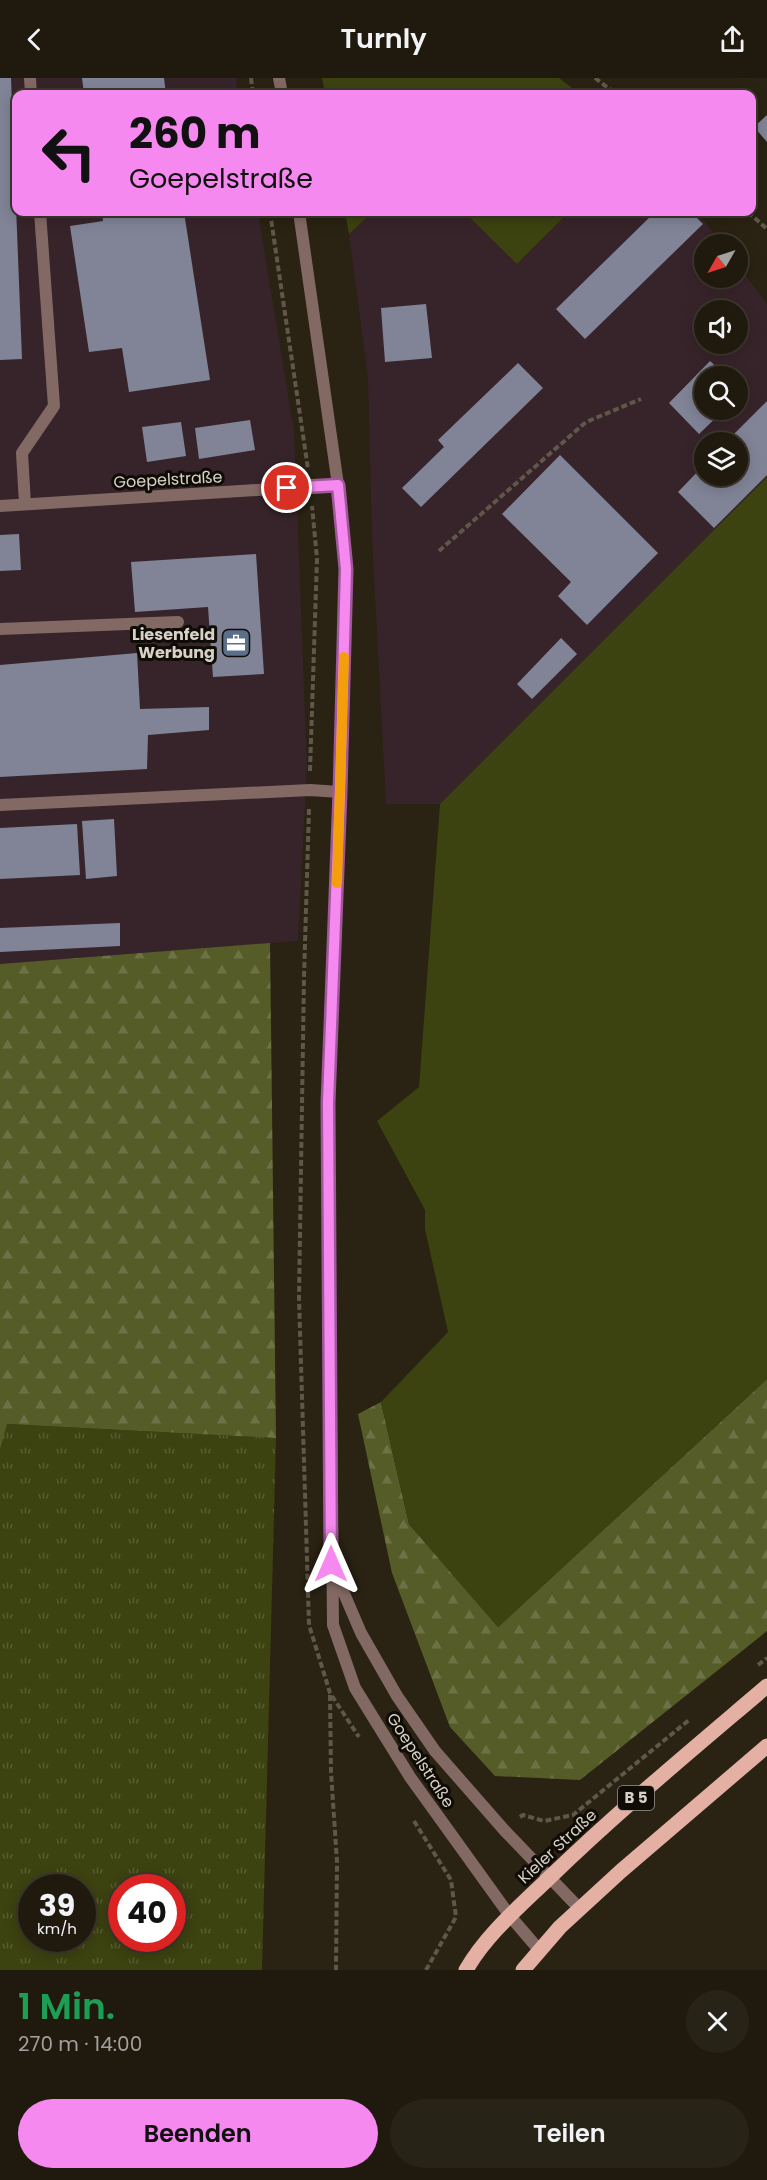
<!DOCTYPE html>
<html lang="de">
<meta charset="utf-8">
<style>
:root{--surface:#201a0e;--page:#282317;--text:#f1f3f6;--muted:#a2a19e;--line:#3d382e;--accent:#f589ef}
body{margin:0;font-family:Poppins,sans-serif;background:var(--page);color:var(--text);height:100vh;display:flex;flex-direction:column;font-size:22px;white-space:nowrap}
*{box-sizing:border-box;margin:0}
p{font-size:20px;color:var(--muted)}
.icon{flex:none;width:33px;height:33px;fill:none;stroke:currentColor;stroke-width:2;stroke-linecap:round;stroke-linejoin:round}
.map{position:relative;height:1892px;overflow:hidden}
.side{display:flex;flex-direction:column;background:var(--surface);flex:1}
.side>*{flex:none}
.hud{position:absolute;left:12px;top:12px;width:744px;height:126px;border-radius:12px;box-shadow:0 3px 15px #0003,0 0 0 2px var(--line);background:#f589ef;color:#111;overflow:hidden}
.needle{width:39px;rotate:231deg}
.controls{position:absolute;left:694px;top:156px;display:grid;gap:12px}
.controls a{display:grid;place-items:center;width:54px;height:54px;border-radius:50%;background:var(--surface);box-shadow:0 3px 15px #0003,0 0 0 2px var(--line);font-size:30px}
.speed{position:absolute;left:18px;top:1796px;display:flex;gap:12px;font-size:30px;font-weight:700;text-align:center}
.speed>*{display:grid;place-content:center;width:78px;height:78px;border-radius:50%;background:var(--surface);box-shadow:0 3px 15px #0003,0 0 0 2px var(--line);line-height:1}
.speed small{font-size:15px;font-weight:400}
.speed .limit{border:9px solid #d22;background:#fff;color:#111}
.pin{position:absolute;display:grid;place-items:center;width:51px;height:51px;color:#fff;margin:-26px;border:3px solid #fff;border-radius:50%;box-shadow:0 2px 6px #0007}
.me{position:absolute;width:66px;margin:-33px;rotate:0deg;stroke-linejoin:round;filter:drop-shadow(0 0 4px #0008)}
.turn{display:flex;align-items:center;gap:21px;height:126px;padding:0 18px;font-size:27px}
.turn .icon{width:78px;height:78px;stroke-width:2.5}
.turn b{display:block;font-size:42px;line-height:51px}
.round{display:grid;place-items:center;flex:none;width:63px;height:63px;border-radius:32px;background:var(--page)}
.overview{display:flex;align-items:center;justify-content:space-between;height:102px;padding:0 18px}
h1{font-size:36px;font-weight:600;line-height:45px;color:#1e9e55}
.button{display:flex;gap:12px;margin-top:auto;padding:12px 18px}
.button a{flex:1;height:69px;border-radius:36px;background:var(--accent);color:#111;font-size:24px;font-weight:600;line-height:69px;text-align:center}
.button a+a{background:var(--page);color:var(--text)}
header{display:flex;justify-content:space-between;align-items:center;height:78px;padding:0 18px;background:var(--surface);font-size:27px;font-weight:600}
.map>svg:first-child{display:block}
.commercial{fill:#37242a;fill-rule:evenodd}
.grass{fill:url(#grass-tufts);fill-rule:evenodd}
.forest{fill:url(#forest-firs)}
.green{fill:#3c4210}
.building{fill:#818497}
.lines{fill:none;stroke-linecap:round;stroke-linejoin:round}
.path{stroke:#5f574a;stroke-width:4;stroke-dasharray:6 3;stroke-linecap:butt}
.service{stroke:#836964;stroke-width:12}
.minor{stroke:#836964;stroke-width:12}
.tertiary{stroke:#836964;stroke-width:12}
.primary{stroke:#e4b0a4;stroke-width:15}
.route-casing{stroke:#9f599b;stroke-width:15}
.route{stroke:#f589ef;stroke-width:10}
.slow{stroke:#f59e0b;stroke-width:10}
.labels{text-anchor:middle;stroke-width:6;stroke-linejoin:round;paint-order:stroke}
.shield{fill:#0f0c06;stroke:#9b968e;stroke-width:1.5}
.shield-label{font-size:15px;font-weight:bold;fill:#d7d1c8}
.street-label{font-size:16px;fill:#d7d1c8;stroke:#0f0c06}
.poi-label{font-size:16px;font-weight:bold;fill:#d7d1c8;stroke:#0f0c06;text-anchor:end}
</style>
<header><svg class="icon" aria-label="back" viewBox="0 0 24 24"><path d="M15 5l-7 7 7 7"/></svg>Turnly<svg class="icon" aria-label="share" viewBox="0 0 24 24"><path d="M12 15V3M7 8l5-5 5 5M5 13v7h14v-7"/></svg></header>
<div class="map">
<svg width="767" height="1892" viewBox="0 0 767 1892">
<defs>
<pattern id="grass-tufts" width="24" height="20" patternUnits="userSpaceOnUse" patternTransform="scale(1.5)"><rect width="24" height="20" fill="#3c4210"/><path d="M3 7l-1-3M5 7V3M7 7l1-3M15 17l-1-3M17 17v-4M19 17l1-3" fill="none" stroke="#575c31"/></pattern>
<pattern id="forest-firs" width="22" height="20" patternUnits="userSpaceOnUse" patternTransform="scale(1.5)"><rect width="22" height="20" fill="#555c28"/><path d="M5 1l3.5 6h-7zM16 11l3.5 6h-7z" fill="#6d7246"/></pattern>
</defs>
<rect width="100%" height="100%" fill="#2a2212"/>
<!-- commercial -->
<path class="commercial" d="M0,0H236L238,16H16V134H258L294,353L307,687L298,863L0,886Z
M373,134H464L517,186L569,134H697L722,166H705V200H738V187L767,226V399L440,726H386L372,460L368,300L349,156ZM705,232H738V266H705ZM705,298H738V332H705ZM705,364H738V398H705Z"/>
<!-- grass -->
<path class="grass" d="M6,1346L276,1360L262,1892H0V1373ZM32,1809H82V1860H32ZM122,1809H172V1860H122Z"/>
<!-- forest -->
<path class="forest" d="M270,865L276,1360L7,1346L0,1372V886Z
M767,1301V1553L580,1702L495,1698L450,1649L392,1495L358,1336L381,1324L409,1446L498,1549Z"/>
<!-- green -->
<path class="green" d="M322,0H559L580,16H325Z
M345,134H373L349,156Z
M464,134H569L517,186Z
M767,399V1301L498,1549L409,1446L381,1324L448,1254L425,1151V1132L377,1043L419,1009L440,726Z"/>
<!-- building -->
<path class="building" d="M0,0H11L22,281L0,282Z
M82,0H164L166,16H84Z
M767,37V64L754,49Z
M102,134H184L210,302L129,314L122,270L89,274L70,148L103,143Z
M655,134H691L703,146L585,261L556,231Z
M426,226L432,280L385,284L381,230Z
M710,283L726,298H705V332H724L699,356L669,325Z
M518,285L543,310L421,429L402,410L444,369L438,362Z
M767,323V397L714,450L678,414L705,386V398H738V364H726Z
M250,342L255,372L199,381L195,350Z
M181,344L186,378L147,384L142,349Z
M560,377L658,475L587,547L558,518L571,504L502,436Z
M19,456L21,492L0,493V457Z
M256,476L264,596L213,599L208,529L135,534L131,484Z
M561,560L577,576L532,621L517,606Z
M137,575L140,631L209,629V652L148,657L147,691L0,699V587Z
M114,741L117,798L86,801L82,743Z
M77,746L80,797L0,801V750Z
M120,845V868L0,874V850Z"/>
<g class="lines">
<!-- path -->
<path class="path" d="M251,0L253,16
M595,0L616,16
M270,134L308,391
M748,134L767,151
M439,473L586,344L641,321
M310,693L317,481L312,428
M309,731L304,899L299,1220L309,1547L330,1615L359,1659
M758,1587L767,1580
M330,1617L331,1694L337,1784L336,1892
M520,1739L523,1737L544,1743L573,1737L689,1642
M414,1743L451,1802L456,1839L426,1892"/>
<!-- service -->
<path class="service" d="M30,0L31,16
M25,426L22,375L54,328L40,134
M0,551L178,544
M0,727L310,712L340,714"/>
<!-- minor -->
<path class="minor" d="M0,428L338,407"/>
<!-- tertiary -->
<path class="tertiary" d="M279,0L282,16
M299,134L338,407L346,491L340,714L328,1025L333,1547L355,1610L410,1699L510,1838L540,1873
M334,1492L361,1555L397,1618L435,1673L505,1753L580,1831"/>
<!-- primary -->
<path class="primary" d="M466,1892C486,1857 519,1829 548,1801C618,1733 693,1671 767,1608
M523,1892L560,1849L621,1793L767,1668"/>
</g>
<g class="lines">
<!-- route casing -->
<g class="route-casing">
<path id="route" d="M287,410L338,407L346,491L340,714L328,1025L331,1486"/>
</g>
<!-- route -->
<use href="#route" class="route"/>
<!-- slow -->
<path class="slow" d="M337,805L344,579"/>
</g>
<!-- icons -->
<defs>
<g id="office-square" transform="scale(1.5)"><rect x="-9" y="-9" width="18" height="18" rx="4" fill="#5c6f8a" stroke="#0f0c06"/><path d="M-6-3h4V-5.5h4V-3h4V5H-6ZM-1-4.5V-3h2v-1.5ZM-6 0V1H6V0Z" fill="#fff"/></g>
</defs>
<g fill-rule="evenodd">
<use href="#office-square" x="236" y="565"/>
</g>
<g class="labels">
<!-- shield labels -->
<rect class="shield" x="618" y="1708" width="36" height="24" rx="4.5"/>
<g class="shield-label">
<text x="636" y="1725">B 5</text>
</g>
<!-- street labels -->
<g class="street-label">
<text transform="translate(168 401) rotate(-3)" y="6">Goepelstraße</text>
<text transform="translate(421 1682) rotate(57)" y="6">Goepelstraße</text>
<text transform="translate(557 1768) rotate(-43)" y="6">Kieler Straße</text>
</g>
<!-- poi labels -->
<g class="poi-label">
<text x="215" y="562">Liesenfeld<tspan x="215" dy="18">Werbung</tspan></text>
</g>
</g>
</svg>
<div class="controls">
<a><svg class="needle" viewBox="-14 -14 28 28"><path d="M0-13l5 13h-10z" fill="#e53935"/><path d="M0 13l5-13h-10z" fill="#a2a19e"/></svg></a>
<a><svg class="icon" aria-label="sound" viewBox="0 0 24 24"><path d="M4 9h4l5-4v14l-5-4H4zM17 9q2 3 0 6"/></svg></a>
<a><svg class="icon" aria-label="search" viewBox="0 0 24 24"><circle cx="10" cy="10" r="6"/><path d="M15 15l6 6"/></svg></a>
<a><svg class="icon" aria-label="layers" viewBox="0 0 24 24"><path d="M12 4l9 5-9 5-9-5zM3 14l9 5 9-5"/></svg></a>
</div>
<div class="speed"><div>39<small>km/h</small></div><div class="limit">40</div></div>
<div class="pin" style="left:287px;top:410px;background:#d93025"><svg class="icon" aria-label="arrive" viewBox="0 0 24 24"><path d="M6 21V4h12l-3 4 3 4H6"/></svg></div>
<svg class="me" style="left:331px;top:1486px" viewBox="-20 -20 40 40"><path d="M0-17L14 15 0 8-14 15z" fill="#f589ef" stroke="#fff" stroke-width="4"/></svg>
<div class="hud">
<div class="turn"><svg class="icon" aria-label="left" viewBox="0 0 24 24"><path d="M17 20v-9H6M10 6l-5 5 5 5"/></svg><div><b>260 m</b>Goepelstraße</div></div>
</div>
</div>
<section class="side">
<div class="overview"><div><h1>1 Min.</h1><p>270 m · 14:00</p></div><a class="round"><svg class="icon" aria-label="close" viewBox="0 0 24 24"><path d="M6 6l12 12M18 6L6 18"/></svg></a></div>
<div class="button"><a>Beenden</a><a>Teilen</a></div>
</section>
